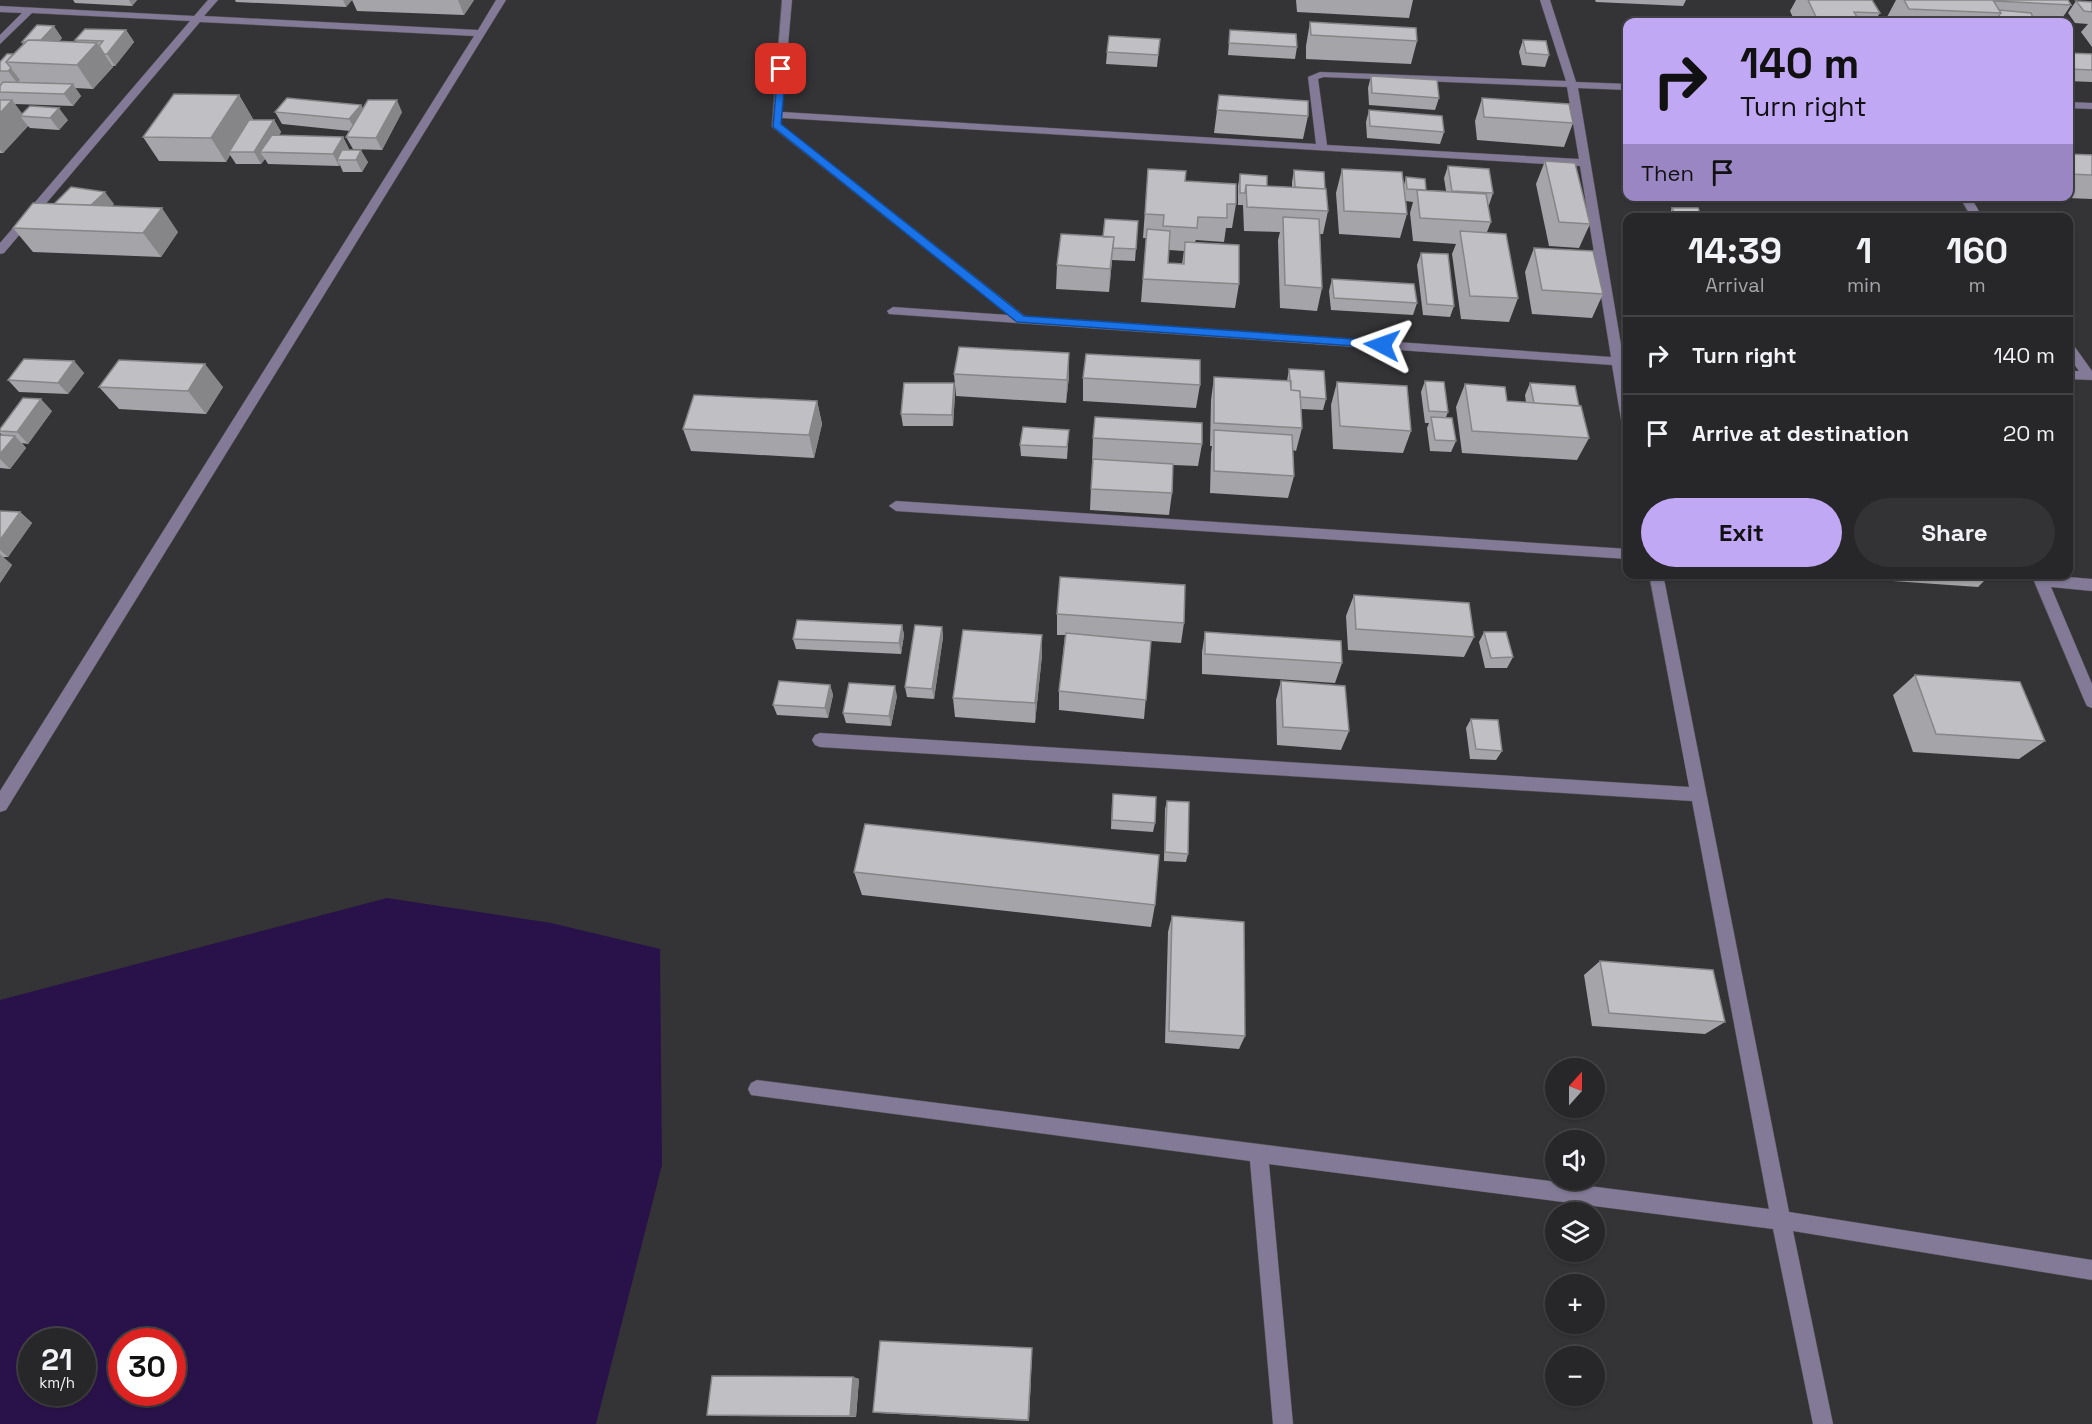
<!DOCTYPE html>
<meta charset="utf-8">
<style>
:root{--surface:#272628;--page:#333234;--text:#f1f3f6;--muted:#a4a5a8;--line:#434345;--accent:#c0a8f4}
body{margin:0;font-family:"Space Grotesk",sans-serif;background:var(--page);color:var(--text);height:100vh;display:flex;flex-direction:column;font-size:22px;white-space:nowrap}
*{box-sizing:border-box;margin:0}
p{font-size:20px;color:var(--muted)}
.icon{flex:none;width:33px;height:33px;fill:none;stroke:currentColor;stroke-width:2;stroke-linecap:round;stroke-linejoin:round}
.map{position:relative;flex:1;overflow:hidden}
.details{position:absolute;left:1623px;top:213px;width:450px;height:366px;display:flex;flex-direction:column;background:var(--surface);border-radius:12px;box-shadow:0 2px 4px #0004,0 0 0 2px var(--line)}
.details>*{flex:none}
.hud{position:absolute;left:1623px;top:18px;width:450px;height:183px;border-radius:12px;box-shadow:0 2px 4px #0004,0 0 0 2px var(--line);background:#c0a8f4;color:#111;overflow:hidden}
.needle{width:39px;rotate:21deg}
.buttons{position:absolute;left:1545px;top:1058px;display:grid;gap:12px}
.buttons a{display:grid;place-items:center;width:60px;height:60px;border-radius:50%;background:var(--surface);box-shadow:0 2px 4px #0004,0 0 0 2px var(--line);font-size:30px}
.speed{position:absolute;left:18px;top:1328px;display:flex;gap:12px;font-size:30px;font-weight:700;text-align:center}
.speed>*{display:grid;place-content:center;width:78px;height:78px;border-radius:50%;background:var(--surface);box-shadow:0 2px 4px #0004,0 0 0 2px var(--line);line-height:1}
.speed small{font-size:15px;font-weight:400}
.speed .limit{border:9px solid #d22;background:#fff;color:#111}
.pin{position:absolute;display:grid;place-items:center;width:51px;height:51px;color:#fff;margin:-26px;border-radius:12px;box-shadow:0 3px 9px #0006}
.me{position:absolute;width:66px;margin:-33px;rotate:274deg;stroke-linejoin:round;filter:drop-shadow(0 0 4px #0008)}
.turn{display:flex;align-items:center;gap:21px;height:126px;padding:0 18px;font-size:27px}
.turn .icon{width:78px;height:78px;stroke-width:2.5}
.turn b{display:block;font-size:42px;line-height:51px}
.then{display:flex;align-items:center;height:57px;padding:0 18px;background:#0003;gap:12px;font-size:22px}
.eta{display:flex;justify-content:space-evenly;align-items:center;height:102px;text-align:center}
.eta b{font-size:36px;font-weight:800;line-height:42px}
.button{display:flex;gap:12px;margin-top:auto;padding:12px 18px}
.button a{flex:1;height:69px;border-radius:36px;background:var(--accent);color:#111;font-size:24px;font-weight:800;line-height:69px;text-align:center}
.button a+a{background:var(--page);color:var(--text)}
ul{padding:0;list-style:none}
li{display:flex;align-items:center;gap:18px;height:78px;padding:0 18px;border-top:2px solid var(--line)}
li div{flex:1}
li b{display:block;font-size:22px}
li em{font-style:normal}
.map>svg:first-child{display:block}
.water{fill:#291249;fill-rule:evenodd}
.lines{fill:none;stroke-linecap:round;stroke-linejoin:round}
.minor-casing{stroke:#525154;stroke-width:1}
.minor{fill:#827a96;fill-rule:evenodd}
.wall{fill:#a5a4a8;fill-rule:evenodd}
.shaded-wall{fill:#868688}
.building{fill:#c0bfc3;stroke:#868688;stroke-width:1.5}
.route{fill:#1a73e8;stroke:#114b97;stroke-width:1.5}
</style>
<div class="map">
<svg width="2092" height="1424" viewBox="0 0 2092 1424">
<rect width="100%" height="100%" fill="#343336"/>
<!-- water -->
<path class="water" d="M387,898L551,923L660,949L662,1165L596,1424H0V1000ZM32,1341H82V1392H32ZM122,1341H172V1392H122Z"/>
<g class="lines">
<!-- minor casing -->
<g class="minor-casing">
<path id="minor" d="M208,0H218L204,16L478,30L496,0H506L6,810L0,812V791L474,36L200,22L4,253L0,254V243L190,21L32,13L0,44V35L22,13L0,12V6L194,16Z
M782,0H792L782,112L1316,144L1308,77L1320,72L1566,81L1540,0H1550L1576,82L1628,84V90L1578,88L1623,357L1628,358V366H1624L1628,384V429L1622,425L1612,365L889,314L887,311L893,307L1008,315L772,127ZM1324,77L1567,87L1579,159L1327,145L1318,79ZM782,118L1580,166L1611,357L1025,316L781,124Z
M2068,102L2092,103V109L2068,108Z
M1959,196H1970L1983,218H1972Z
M2068,342L2072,343L2092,371V380L2068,379V371H2079L2068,356Z
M896,501L1628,549V559L896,511L889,506Z
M1649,574H1663L1789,1212L2092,1260V1280L1793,1231L1833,1424H1813L1773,1229L1269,1164L1293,1424H1273L1250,1161L751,1095L748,1089L751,1083L757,1080L1769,1209L1692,801L820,747L815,745L812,740L815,735L820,733L1689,787Z
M2031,574L2092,579V591L2051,587L2092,684V708L2087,706L2085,702Z"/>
</g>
<!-- minor -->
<use href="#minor" class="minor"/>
</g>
<!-- wall -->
<path class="wall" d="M73,0H137L132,6L75,3Z
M235,0H352L346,7L236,2Z
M352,0H474L464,15L357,11Z
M1296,0H1413L1409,18L1297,12Z
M1595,0H1686L1683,6L1596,2Z
M1796,0H1872L1880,13L1874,22H1795L1790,11Z
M1896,0H2068L2071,5L2063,17L2032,16L2035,22H1890L1887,17Z
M2076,1L2092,2V47L2081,32L2088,24L2075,23L2068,13Z
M1310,22L1417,41L1411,64L1306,59V46Z
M126,30L134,42L115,66H112L113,67L93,89L75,88L81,96L73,106L15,104L22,114L68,120L59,130L30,128L28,126L3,153H0V62L13,54L23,44L22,42L62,38L59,41L77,42L75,40Z
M1230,30L1297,47L1295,59L1228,55Z
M1160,39L1157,67L1106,64L1107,52Z
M1523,40L1549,55L1545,67L1522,65L1519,52Z
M2068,53L2092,54V82L2068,81Z
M1371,76L1439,98L1435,110L1369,105L1368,88Z
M239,95L253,119V120H274L281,132L279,135L343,137L349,149V150L368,162L362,172H343L340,165L339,166L268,164L265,159L261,164H236L230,155L226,162L159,161L143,137Z
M1219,95L1308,116L1303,139L1214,133Z
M1482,98L1573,123L1564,147L1477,140L1475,121Z
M361,105L363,109L402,112L382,150L353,149L346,137L350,131L282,124L275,112Z
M1369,110L1444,132L1440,144L1367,138L1366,122Z
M2068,154L2092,155V199L2022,196H2068Z
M1545,161L1590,224L1579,248L1549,246L1536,184Z
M1448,166L1493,193L1489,205H1488L1491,222L1487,232L1518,298L1509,322L1461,319L1452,254L1456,244L1413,241L1410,213L1413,202L1406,201L1407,214L1400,238L1339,234L1336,193L1342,169L1404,185L1406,177L1426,190L1446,191L1444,178Z
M1148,169L1185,181L1236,204L1232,228H1226L1224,242L1196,240L1195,242L1239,284L1235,308L1141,302L1146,238H1143ZM1169,250L1184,251L1182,264L1168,263Z
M1294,170L1325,189L1328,211L1323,234H1320L1322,288L1317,311L1280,308L1278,240L1280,232L1244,231L1243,205H1238V186L1240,174L1267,186L1292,187V182Z
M54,204H114L111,206L178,232L161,257L33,252L13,228Z
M1672,208L1702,218H1668Z
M1138,221L1135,261L1112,260L1109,292L1056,289L1057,265L1103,237Z
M1534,248L1603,294L1592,318L1532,314L1525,272Z
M1421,253L1454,306L1450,317L1423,315L1417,265Z
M1332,279L1417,303L1413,315L1331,310L1329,291Z
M1069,353V376L1066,403L956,396L954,374Z
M74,361L84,373L68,394L19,392L8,380Z
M1289,369L1326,399L1323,410L1301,409L1302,428L1296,451L1293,450L1294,476L1288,498L1210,493L1211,453L1212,446H1210L1211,400L1214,377L1287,381Z
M1083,378L1200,385L1196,408L1083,401Z
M1425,381L1448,412L1446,417L1456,441L1451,452L1430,451L1427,428L1429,423H1425L1421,392Z
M1337,382L1411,431L1403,453L1333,449L1331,405Z
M954,383L955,394L953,426H903L901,414Z
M1530,383L1579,406L1589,438L1577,460L1462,453L1456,407L1465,384L1507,401L1526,403L1525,395Z
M99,387H223L206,414L119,409Z
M817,401L822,424L814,458L691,451L683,429Z
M52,411L28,444L22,443L26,448L10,469L0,468V435H2L0,433V429Z
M1069,430L1067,459L1021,456L1020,445Z
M1093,438L1202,444L1198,466L1173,465L1172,493L1169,515L1090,510Z
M0,511L20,512L32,523L8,557H3L12,565L0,583Z
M1750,574H1844L1839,580Z
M1862,574H1991L1978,587L1864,579Z
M1354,595L1474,637L1464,657L1348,650L1346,616Z
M1057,614L1184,623L1181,643L1151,641L1144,719L1059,710V691L1065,635H1057Z
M902,625L904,635L901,654L796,649L793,639Z
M942,627L943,637L934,699L907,697L905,687Z
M1205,632L1342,663L1335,683L1202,674V652Z
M1484,632L1513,657L1507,668H1485L1479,642Z
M1042,655L1035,723L955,717L953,698Z
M1915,675L2045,741L2019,759L1913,752L1893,695Z
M1281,681L1349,731L1341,750L1277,745L1276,700Z
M830,685L833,695L828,718L777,715L773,705Z
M897,696L891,726L846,723L843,713Z
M1471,719L1502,751L1496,760L1470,759L1466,728Z
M1167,801L1188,854L1186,862L1164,861L1165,809Z
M1112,803L1155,823L1153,832L1111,829Z
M854,872L1155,905L1151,927L862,895Z
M1172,916L1245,1036L1239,1049L1165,1043L1168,932Z
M1600,961L1725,1022L1705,1034L1592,1026L1584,975Z
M1032,1351L1029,1421L879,1413L873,1412Z
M853,1377L859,1379L856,1417L719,1416L707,1415Z"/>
<!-- shaded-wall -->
<path class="shaded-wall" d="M129,0H137L132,6Z
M343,0H352L346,7Z
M458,0H474L464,15Z
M54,26L62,38L47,55L39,43Z
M126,30L134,42L115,66L107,54Z
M97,43L113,67L93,89L77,65Z
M11,68L20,80L17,83L8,71Z
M73,84L81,96L73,106L64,94Z
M239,95L253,119L232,152H229L230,155L226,162L211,138Z
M12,100L24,116H20L28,126L3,153L0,150V113Z
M397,100L402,112L382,150L376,138Z
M361,105L367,117L356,131L349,119Z
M59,108L68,120L59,130L50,118Z
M274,120L281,132L269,152H260L265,159L261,164L254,152Z
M343,137L349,149L343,160H337L340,165L339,166L333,154Z
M361,150L368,162L362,172L356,160Z
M105,192L114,204L96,222L86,210Z
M162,208L178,232L161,257L143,233Z
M1114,237L1112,261L1109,292L1110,269Z
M1069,353V376L1066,403L1067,380Z
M74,361L84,373L68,394L58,383Z
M205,364L223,387L206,414L188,391Z
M954,383L955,394L953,426L952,415Z
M41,399L52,411L28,444L17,432Z
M817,401L822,424L814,458L809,435Z
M15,436L26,448L10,469L0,459V454Z
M20,512L32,523L8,557L0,550V540Z
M0,554L12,565L0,583Z
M902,625L904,635L901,654L899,643Z
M942,627L943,637L934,699L932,689Z
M1042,635V655L1035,723V703Z
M830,685L833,695L828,718L825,708Z
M895,686L897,696L891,726L889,716Z
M1032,1348V1351L1029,1421L1028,1420Z
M853,1377L859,1379L856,1417L850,1416Z"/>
<!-- building -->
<path class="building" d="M1808,0H1872L1880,13L1854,12L1860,22L1818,21Z
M1904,0H1993L2001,13L1909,9Z
M1993,0H2068L2071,5L1994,1Z
M2076,1L2092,2V12L2084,11Z
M1999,10L2031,13L2035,22H1999L1997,18L2001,13Z
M1310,22L1416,28L1417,41L1311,35Z
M37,25L54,26L41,40H28L25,42H22Z
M85,29L126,30L107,54H104L99,46L103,41L75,40Z
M1230,30L1296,34L1297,47L1229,43Z
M1109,36L1160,39L1158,55L1107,52Z
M28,40L97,43L77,65L6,62Z
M1523,40L1546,41L1549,55L1526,53Z
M2068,53L2092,54V70L2068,69Z
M7,54H13L6,62L11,68L8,71H0V62Z
M1371,76L1437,80L1439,98L1372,93Z
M3,82L73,84L64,94L0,92V86Z
M174,94L239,95L211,138L143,137Z
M1219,95L1308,101V116L1217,110Z
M287,98L361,105L349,119L275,112Z
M1482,98L1569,104L1573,123L1484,117Z
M0,100H12L0,113Z
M368,100H397L376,138L346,137Z
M30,106L59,108L50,118L20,116Z
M1369,110L1442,116L1444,132L1370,126Z
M249,120H274L254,152H229Z
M272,135L343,137L333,154L260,152Z
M342,150H361L356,160H337Z
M2068,154L2092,155V175L2068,174Z
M1545,161L1575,163L1590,224L1559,222Z
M1448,166L1489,169L1493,193L1452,191Z
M1148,169L1186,171L1185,181L1236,184V204H1227V218L1198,217L1197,228L1163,226L1164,215L1145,214Z
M1342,169L1402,172L1407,214L1344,211Z
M1294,170L1324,172L1325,189L1295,187Z
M1240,174L1267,176V186L1246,185L1245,193H1240Z
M1406,177L1425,179L1426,190L1407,189Z
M1246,185L1326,189L1328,211L1247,207Z
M71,187L105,192L91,205L54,204Z
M1417,190L1486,194L1491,222L1420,218Z
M33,203L162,208L143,233L13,228Z
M1672,208H1698L1702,218H1677Z
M1283,217L1319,219L1322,288L1285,285Z
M1105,219L1138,221L1136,249L1113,248L1114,237H1103Z
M1147,229L1170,231L1168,263L1184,264L1185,242L1239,245V284L1143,279Z
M1460,231L1506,234L1518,298L1470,296Z
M1061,234L1114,237L1110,269L1057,265Z
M1534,248L1593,251L1603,294L1542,290Z
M1421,253L1448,254L1454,306L1427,304Z
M1332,279L1414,284L1417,303L1334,298Z
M959,347L1069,353L1067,380L954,374Z
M1086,354L1200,360V385L1083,378Z
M24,359L74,361L58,383L8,380Z
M119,360L205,364L188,391L99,387Z
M1289,369L1324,371L1326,399L1300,397V391L1291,390Z
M1214,377L1291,381V390L1300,391L1302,428L1214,423Z
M1425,381L1444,382L1448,412L1429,411Z
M1337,382L1407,386L1411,431L1340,426Z
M904,383H954L952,415L901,414Z
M1530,383L1575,386L1579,406L1534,403Z
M1465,384L1505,387L1507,401L1581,406L1589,438L1472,431Z
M694,395L817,401L809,435L683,429Z
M23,398L41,399L17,432L0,431V429Z
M1095,417L1202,423V444L1093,438Z
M1431,417L1452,418L1456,441L1435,440Z
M1023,427L1069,430L1067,447L1020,445Z
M1214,430L1292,435L1294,476L1214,471Z
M0,435L15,436L0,454Z
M1093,459L1173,464L1172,493L1091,489Z
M0,511L20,512L0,540Z
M1060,577L1185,585L1184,623L1057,614Z
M1354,595L1469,603L1474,637L1356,629Z
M797,620L902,625L899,643L793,639Z
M915,625L942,627L932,689L905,687Z
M963,630L1042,635L1035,703L953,698Z
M1205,632L1341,641L1342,663L1205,654Z
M1484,632H1506L1513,657L1491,658Z
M1066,633L1151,641L1146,700L1059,691Z
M1915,675L2020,682L2045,741L1936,734Z
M779,681L830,685L825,708L773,705Z
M1281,681L1345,686L1349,731L1283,727Z
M849,683L895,686L889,716L843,713Z
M1471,719L1498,720L1502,751L1476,749Z
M1113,794L1156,797L1155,823L1112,820Z
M1167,801L1189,802L1188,854L1165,852Z
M865,824L1159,855L1155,905L854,872Z
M1172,916L1244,922L1245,1036L1169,1031Z
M1600,961L1713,970L1725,1022L1609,1013Z
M880,1341L1032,1348L1028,1420L873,1412Z
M712,1376L853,1377L850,1416L707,1415Z"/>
<!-- route -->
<path class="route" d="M778,67L786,69L781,124L1024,316L1382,341L1387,345L1382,348L1017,322L773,127Z"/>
</svg>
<div class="buttons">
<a><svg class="needle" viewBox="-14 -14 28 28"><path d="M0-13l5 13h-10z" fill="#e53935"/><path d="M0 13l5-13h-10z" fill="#a4a5a8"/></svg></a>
<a><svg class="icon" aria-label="sound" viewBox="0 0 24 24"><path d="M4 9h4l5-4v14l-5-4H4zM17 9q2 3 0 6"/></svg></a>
<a><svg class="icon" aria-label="layers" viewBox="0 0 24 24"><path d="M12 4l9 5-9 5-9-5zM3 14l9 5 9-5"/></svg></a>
<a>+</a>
<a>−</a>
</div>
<div class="speed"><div>21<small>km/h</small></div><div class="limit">30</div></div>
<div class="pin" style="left:781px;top:69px;background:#d93025"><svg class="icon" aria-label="arrive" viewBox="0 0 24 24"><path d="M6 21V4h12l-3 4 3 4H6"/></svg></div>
<svg class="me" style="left:1382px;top:345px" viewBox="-20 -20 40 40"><path d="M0-17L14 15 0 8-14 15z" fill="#1a73e8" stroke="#fff" stroke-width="4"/></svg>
<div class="hud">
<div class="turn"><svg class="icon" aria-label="right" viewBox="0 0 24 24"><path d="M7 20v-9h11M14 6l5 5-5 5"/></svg><div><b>140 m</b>Turn right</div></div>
<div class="then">Then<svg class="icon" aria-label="arrive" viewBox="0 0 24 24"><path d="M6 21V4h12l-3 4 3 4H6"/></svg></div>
</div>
<section class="details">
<div class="eta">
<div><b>14:39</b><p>Arrival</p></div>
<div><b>1</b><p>min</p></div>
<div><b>160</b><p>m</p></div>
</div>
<ul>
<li><svg class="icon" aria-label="right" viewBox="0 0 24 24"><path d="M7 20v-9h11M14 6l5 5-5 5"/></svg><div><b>Turn right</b></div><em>140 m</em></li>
<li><svg class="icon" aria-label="arrive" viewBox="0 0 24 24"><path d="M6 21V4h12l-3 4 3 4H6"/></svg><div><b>Arrive at destination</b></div><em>20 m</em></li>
</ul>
<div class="button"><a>Exit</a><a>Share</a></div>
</section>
</div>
